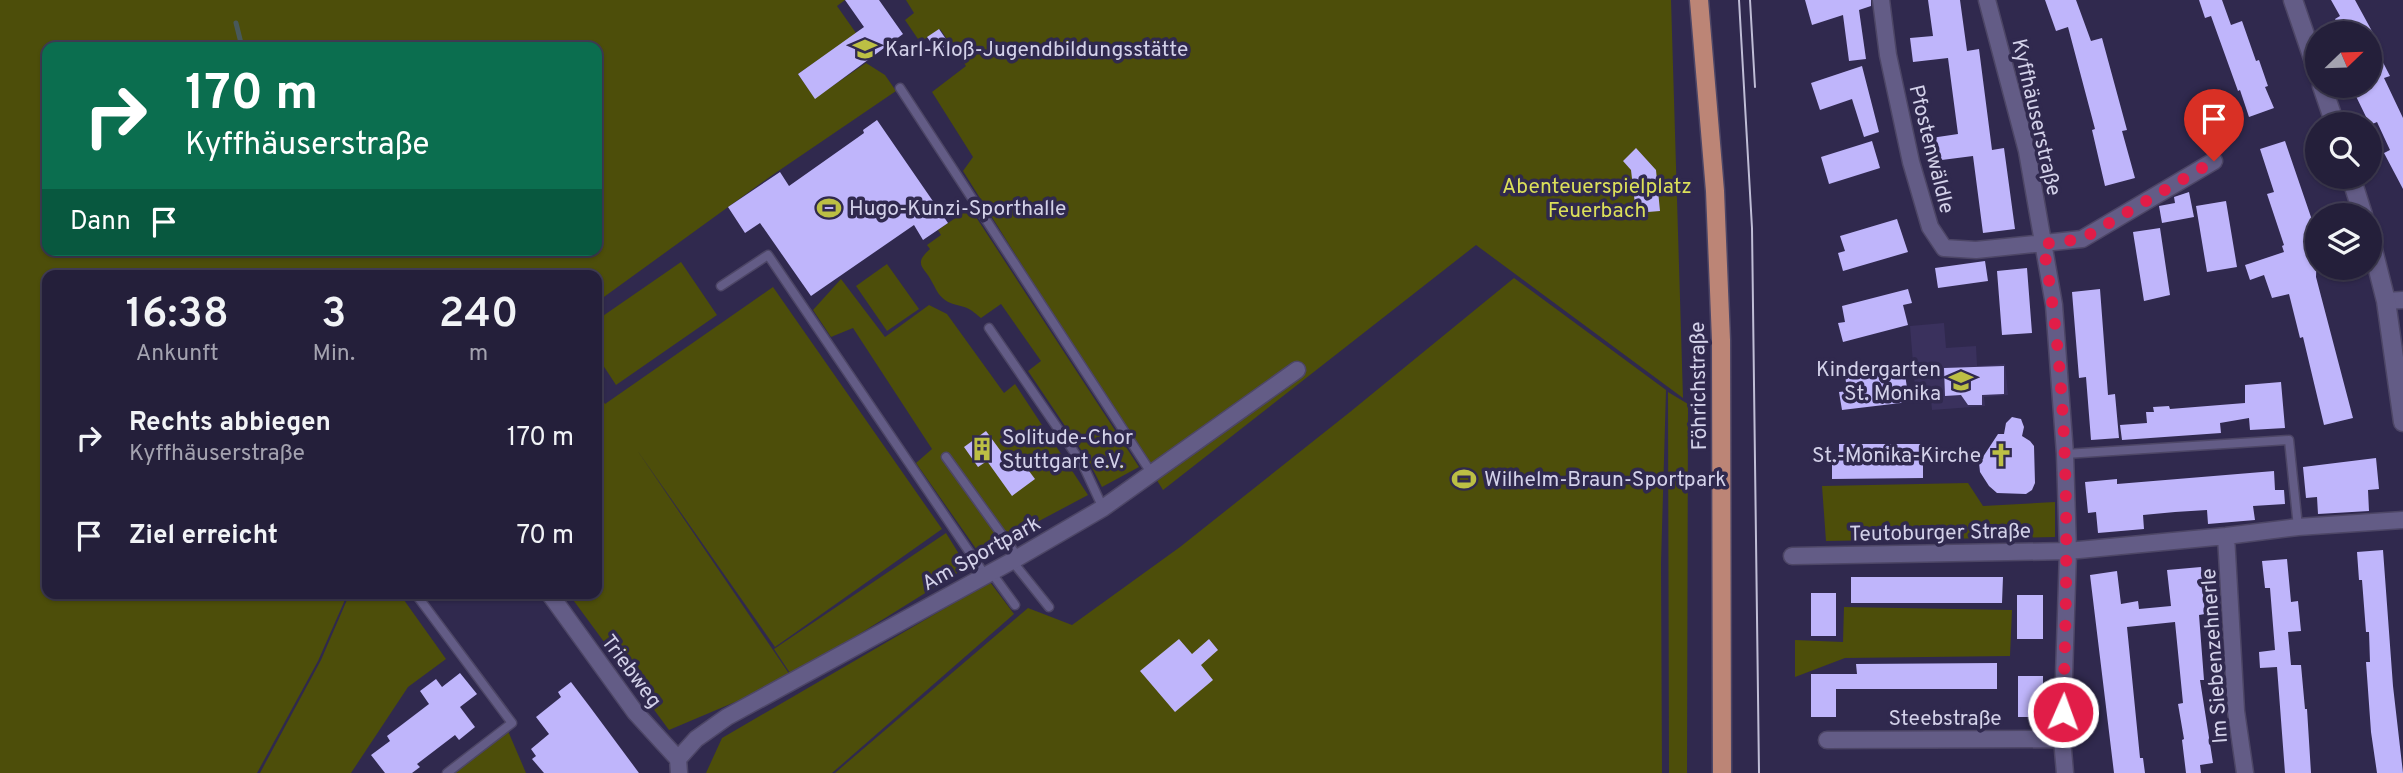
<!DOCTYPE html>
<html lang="de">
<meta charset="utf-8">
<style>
:root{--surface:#241f3a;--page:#2c2742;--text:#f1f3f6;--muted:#a3a2af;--line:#413d54}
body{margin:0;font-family:Overpass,sans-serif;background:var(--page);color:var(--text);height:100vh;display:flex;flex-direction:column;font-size:26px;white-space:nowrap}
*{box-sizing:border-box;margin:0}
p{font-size:23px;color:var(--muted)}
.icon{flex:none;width:38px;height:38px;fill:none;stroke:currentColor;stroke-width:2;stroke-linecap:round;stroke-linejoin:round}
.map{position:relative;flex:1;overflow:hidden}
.drawer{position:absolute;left:42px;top:270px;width:560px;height:329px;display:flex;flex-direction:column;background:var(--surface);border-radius:14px;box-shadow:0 2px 5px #0004,0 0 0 2px var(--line)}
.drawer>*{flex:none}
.guide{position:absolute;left:42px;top:42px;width:560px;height:214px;border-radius:14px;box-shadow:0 2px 5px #0004,0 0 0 2px var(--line);background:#0b6e4f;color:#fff;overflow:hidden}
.needle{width:46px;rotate:67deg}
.fabs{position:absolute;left:2305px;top:21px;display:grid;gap:14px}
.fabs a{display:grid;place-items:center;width:77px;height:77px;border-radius:50%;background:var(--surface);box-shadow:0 2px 5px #0004,0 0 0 2px var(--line);font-size:35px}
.pin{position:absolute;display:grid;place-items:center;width:60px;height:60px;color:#fff;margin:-72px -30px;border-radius:50% 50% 50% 0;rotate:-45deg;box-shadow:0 0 7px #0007}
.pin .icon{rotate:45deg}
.me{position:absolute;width:77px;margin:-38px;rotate:2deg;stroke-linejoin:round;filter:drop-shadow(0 0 5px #0008)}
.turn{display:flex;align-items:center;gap:24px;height:147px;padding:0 28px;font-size:32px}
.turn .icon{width:91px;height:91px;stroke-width:2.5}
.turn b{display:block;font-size:49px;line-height:60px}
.then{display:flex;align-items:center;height:66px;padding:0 28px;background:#0003;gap:14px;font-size:26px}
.eta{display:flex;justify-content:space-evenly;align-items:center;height:119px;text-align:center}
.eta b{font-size:42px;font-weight:600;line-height:49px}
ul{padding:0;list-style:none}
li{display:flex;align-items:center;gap:21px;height:98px;padding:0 28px}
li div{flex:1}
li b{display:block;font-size:26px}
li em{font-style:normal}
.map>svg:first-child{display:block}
.built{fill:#3a315d}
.green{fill:#4d4e0a;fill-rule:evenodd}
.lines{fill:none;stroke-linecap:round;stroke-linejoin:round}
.stream{stroke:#48585a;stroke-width:5}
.building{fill:#bfb5fb}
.service-casing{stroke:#4d4666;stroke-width:11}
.minor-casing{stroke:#4d4666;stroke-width:19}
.tertiary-casing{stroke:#4d4666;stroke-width:21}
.primary-casing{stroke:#4d4666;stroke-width:21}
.service{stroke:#635c86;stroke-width:8}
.minor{stroke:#635c86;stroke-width:16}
.tertiary{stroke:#635c86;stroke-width:18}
.primary{stroke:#bc8576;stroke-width:18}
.tram{stroke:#bfbdd6;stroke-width:2}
.route{stroke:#e11d48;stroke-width:12;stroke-dasharray:0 21.6}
.labels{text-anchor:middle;stroke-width:7;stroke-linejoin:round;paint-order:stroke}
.poi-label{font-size:21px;fill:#d3d1e9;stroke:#30294e;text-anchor:start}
.street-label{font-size:21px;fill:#d3d1e9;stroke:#30294e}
.park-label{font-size:21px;fill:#dbdf59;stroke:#30294e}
</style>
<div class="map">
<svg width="2403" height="773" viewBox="0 0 2403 773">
<rect width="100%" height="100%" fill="#30294e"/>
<!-- built -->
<path class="built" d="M1944,323L1946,348L1976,346L1977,366L2005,364L2008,395L1984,397L1985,406L1932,410L1931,399L1916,400L1910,326Z"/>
<!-- green -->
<path class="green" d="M0,0H845L837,6L863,43L844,42L798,74L815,98L866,63L885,75L896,91L771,176L597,302V275H47V593H348L318,661L257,773H0ZM47,47H597V250H47Z
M906,0H1671L1683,398L1476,245L1163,490L963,171L973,157L932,92L966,66L940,29L920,42L905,20L914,13Z
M967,210L974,214L1139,467L1102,487L1088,460L1028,371L1041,361L1001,304L981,318C977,315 972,310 967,308C960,305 952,305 945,300C938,295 936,289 932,282C925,267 912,265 930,249L927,245L941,235L938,230Z
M681,262L717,315L616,385L597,356V320Z
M887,264L919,309L887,331L856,286Z
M1514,278L1666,390L1661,563L1662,773H835L1028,608L1072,625L1180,547L1350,412Z
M841,279L885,337L929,305L947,314L1004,393L1015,384L1088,495L979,553L916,463L932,449L853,328L831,337L813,310Z
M773,287L942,529L775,647L637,450L792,678L669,730L568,593H597V392L605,404Z
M1668,392L1688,404L1687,773H1669Z
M1968,483L1983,506L2055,502V537L1826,541L1822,486Z
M946,533L967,567L792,676L774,649Z
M990,582L1014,614L832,773H706L722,738Z
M350,593H399L446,659L408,687L351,773H260L321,660Z
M1844,607L2012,610L2010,656L1845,658L1795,677V640L1843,642Z
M508,731L526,773H455Z"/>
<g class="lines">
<!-- stream -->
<path class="stream" d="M236,23L242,47"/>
</g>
<!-- building -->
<path class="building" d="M845,0H879L903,34L815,99L798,74L864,27Z
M1805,0H1871V6L1859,10L1866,59L1849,61L1843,15L1812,25Z
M1928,0H1960L1967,51L1979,49L1992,150L2004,148L2015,229L1983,233L1973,156L1934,161L1931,138L1958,134L1948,58L1913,62L1910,38L1933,36Z
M2045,0H2076L2091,41L2102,38L2127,130L2122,131L2135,178L2105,186L2092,130L2095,129L2068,27L2056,31Z
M2199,0H2222L2231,25L2242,21L2256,61L2259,60L2268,86L2265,87L2274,108L2249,117L2240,90L2238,91L2211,16L2205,18Z
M2331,0H2355L2373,33H2343L2335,19L2340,16Z
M939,29L950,45L939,53L927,37Z
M2370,37L2390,76L2384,78L2403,118V189L2384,153L2390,150L2377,122L2370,125L2351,86H2370Z
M1862,66L1879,132L1864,137L1852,99L1820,110L1811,83Z
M2216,117L2221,133L2196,141L2191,125Z
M877,120L948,223L923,240L914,225L811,296L760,223L745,233L728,207L780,172L789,186L857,138L864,133L863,130Z
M1872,141L1880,168L1829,184L1821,157Z
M2285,141L2312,220L2309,221L2317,248L2316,277L2353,418L2324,425L2303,337L2300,338L2289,294L2272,298L2264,275L2250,280L2245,265L2284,252L2282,246L2284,245L2267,194L2274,192L2260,149Z
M1636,148L1656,170L1660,211L1636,213L1631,170L1623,161Z
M2189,192L2194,217L2162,223L2159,206L2175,203L2174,197Z
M2226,201L2237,267L2207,272L2196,206Z
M1897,219L1908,252L1843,271L1838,253L1845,251L1840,236Z
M2160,228L2170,295L2144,301L2133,232Z
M1985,261L1988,281L1938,288L1935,268Z
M2027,268L2032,333L2002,335L1997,271Z
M1908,289L1912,303L1903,305L1908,325L1843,342L1838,323L1845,322L1842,306Z
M2100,289L2108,395L2115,394L2119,438L2091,440L2086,377L2079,378L2072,292Z
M2004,366V394L1982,395V405H1968L1961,395L1945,396L1944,368Z
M1904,367L1909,402L1842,410L1839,392L1847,391L1845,374Z
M2281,382L2285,428L2250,430L2249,418L2220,423L2221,433L2122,440L2120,425L2147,423L2146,412H2154L2153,407L2169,406L2170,409L2245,403V385Z
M2012,417L2021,419L2024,427L2022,436L2030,441L2034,446L2035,483L2032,490L2026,494L1997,493L1989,486L1980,472L1979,463L1998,434H2004L2006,423Z
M986,431L1011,465L1020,459L1035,479L1012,496L987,461L978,467L964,447Z
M1839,444H1923V478L1832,479V460H1839Z
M2376,458L2379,489L2368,490L2369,511L2318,514L2317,497L2306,498L2303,467Z
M2274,471L2275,490H2284L2285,504L2253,506L2255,520L2208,524L2207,510L2175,512L2143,515L2144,529L2098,533L2096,512L2088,513L2085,482L2117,479V484Z
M2383,550L2393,686L2403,773H2377L2371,732L2366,662H2370L2369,632H2366L2362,580H2359L2357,552Z
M2287,559L2291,602L2298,601L2301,631L2288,632L2291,665H2301L2305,709H2307L2311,773H2285L2277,667L2260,668L2259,652L2275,650L2270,588H2265L2262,561Z
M2201,567L2205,614L2199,615L2204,680H2200L2213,763L2200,765L2201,773H2186L2182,740L2184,739L2178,704L2183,703L2175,622L2127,627L2140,758H2143L2145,773H2114L2090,575L2117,571L2121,604L2138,601L2139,609L2171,606L2167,570Z
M1851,577H2003L2002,603H1851Z
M1811,593H1836V636H1811Z
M2017,595H2043V639H2017Z
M1179,639L1192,654L1209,639L1218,650L1201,665L1213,680L1175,712L1140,671Z
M1997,663V689H1836V717H1811V674H1857L1856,664Z
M460,673L477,694L460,707L475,727L459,740L455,735L417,764L420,767L412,773H385L371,755L390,741L387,736L429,704L420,691L436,679L442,687Z
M2018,676H2043V717H2018Z
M571,682L590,707L639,773H544L532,759L536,756L531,749L549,734L536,717L561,697L558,692Z"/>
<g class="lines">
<!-- service casing -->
<g class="service-casing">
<path id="service" d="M900,88L1152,474
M721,286L768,255L985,575
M989,328L1083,465L1103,508
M2065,454L2289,440L2298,527
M946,457L1018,557
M1012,561L1049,607
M991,572L1015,605
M415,593L512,723L447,773"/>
</g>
<!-- minor casing -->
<g class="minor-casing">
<path id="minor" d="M1881,0L1888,55L1911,162L1930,227L1944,248L1976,250L2082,239L2214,161
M1987,0L2027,151L2054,305L2065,454L2068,551L2062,739L2065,773
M2386,301L2403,300
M2226,536L2236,711L2245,773
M1792,556L2068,551L2226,536L2298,527L2403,520
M549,593L635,712L678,759L679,773
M1827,740L2062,739
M678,759L696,739L727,717L1012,561L1103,508L1297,370"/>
</g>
<!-- tertiary casing -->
<g class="tertiary-casing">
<path id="tertiary" d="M2293,0L2317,70
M2322,86L2335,124
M2351,177L2363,215
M2370,238L2386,301L2403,422"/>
</g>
<!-- primary casing -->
<g class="primary-casing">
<path id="primary" d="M1699,0L1715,191L1721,340L1722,773"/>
</g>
<!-- service -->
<use href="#service" class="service"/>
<!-- minor -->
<use href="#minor" class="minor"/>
<!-- tertiary -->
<use href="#tertiary" class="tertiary"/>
<!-- primary -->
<use href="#primary" class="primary"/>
<!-- tram -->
<path class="tram" d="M1739,0L1752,228L1759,773
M1750,0L1755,87"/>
</g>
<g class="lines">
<!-- route -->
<path class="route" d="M2063,712C2068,556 2071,398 2043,244L2082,239L2214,161"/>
</g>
<!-- icons -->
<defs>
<g id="university-bare" transform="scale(1.89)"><path d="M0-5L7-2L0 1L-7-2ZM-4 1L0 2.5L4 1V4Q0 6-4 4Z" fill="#bcbf44" stroke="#30294e" stroke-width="2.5" paint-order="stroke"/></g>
<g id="stadium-bare" transform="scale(1.89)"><path d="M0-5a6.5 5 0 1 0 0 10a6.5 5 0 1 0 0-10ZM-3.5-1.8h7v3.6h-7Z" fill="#bcbf44" stroke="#30294e" stroke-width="2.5" paint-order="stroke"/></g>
<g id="school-bare" transform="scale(1.89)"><path d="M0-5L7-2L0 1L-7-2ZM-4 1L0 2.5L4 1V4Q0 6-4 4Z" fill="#bcbf44" stroke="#30294e" stroke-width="2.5" paint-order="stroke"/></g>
<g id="building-bare" transform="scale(1.89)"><path d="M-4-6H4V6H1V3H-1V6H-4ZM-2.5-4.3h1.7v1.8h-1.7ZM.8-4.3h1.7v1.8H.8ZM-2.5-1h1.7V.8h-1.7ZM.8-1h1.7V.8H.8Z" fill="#bcbf44" stroke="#30294e" stroke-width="2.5" paint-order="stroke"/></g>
<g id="church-bare" transform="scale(1.89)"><path d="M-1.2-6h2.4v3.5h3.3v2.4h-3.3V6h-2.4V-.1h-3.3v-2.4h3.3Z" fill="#bcbf44" stroke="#30294e" stroke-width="2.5" paint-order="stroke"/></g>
</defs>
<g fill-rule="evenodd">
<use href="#university-bare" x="865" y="49"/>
<use href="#stadium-bare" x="829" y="208"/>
<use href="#school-bare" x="1961" y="381"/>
<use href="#building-bare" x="982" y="449"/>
<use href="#church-bare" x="2001" y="455"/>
<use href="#stadium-bare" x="1464" y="479"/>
</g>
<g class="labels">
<!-- poi labels -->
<g class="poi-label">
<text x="885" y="56">Karl-Kloß-Jugendbildungsstätte</text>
<text x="849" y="215">Hugo-Kunzi-Sporthalle</text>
<text x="1941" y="376" text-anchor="end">Kindergarten<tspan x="1941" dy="24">St. Monika</tspan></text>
<text x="1002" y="444">Solitude-Chor<tspan x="1002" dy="24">Stuttgart e.V.</tspan></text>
<text x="1981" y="462" text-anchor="end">St.-Monika-Kirche</text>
<text x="1484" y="486">Wilhelm-Braun-Sportpark</text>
</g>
<!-- street labels -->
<g class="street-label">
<text transform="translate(2037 117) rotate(77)" y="7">Kyffhäuserstraße</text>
<text transform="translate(1932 149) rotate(76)" y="7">Pfostenwäldle</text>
<text transform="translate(1698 386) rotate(-91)" y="7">Föhrichstraße</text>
<text transform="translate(1940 532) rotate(-1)" y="7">Teutoburger Straße</text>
<text transform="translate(981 553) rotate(-29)" y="7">Am Sportpark</text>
<text transform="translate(2214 656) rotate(-94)" y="7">Im Siebenzehnerle</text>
<text transform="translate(632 671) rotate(53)" y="7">Triebweg</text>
<text x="1945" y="725">Steebstraße</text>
</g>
<!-- park labels -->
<g class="park-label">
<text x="1597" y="193">Abenteuerspielplatz<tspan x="1597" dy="24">Feuerbach</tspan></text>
</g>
</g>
</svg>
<div class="fabs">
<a><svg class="needle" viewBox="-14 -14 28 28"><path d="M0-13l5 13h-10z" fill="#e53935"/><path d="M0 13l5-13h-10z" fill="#a3a2af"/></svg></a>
<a><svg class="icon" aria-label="search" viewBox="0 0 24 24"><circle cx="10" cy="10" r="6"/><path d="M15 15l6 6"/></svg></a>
<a><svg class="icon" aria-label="layers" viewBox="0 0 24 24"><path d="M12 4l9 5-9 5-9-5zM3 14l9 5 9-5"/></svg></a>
</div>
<div class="pin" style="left:2214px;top:161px;background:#d93025"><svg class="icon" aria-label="arrive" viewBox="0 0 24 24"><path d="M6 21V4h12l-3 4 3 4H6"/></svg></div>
<svg class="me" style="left:2063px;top:712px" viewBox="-20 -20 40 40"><circle r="17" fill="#e11d48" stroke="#fff" stroke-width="3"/><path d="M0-11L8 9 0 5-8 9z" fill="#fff"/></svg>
<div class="guide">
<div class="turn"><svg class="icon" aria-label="right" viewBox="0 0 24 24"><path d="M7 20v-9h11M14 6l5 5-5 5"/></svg><div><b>170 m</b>Kyffhäuserstraße</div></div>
<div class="then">Dann<svg class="icon" aria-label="arrive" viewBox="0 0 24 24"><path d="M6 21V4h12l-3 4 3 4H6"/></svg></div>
</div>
<section class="drawer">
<div class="eta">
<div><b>16:38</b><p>Ankunft</p></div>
<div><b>3</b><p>Min.</p></div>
<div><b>240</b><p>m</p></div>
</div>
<ul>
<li><svg class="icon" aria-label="right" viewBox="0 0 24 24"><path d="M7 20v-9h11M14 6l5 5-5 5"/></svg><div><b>Rechts abbiegen</b><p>Kyffhäuserstraße</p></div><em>170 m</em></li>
<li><svg class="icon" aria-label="arrive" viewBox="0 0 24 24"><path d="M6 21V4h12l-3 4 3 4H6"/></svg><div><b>Ziel erreicht</b></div><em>70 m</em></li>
</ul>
</section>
</div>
